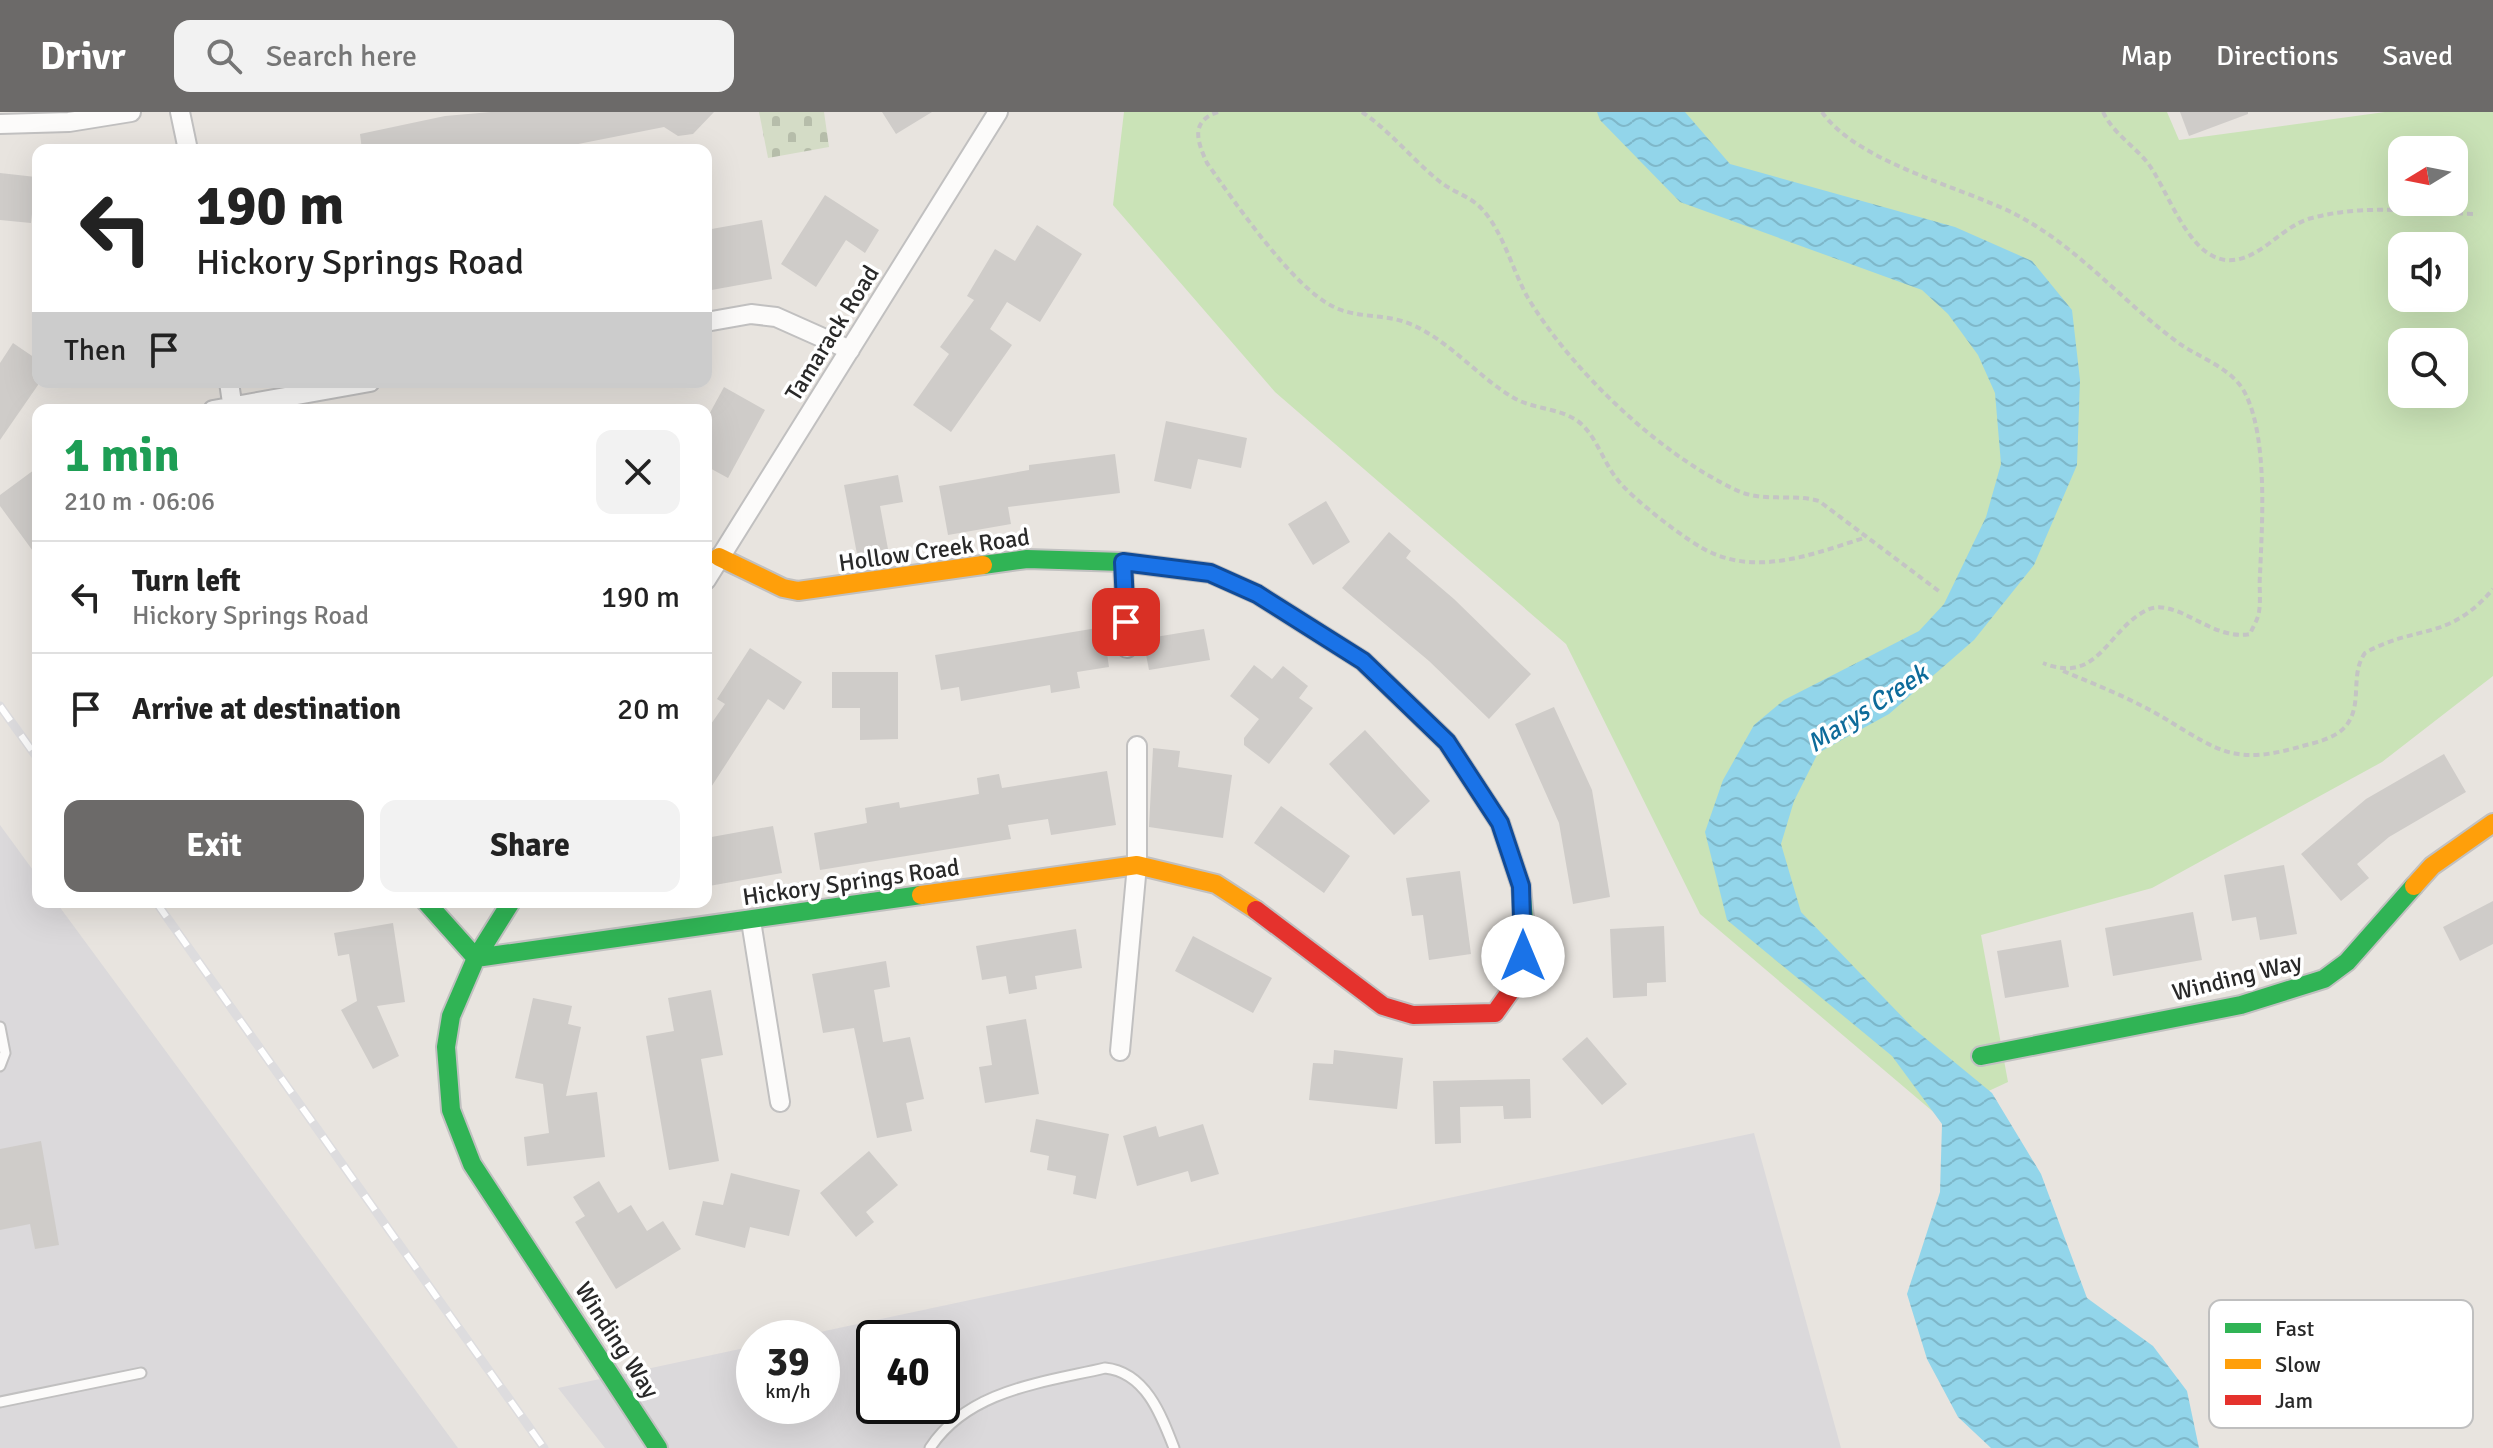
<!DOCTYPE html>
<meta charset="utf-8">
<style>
:root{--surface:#fff;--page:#f2f2f2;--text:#222;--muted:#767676;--line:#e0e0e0;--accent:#6c6a69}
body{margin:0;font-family:Signika,sans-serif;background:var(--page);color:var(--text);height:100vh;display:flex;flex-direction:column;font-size:30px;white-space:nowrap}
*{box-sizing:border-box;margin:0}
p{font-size:26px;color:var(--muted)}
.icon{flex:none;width:44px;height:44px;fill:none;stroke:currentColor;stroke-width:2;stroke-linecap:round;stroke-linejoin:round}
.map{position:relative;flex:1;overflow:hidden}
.sheet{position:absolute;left:32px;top:292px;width:680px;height:504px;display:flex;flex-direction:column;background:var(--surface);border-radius:16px;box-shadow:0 8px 32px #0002}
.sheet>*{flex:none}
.top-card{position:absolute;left:32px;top:32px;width:680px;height:244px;border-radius:16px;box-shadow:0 8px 32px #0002;background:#fff;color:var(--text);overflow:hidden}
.needle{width:52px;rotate:260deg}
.buttons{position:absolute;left:2388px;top:24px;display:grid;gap:16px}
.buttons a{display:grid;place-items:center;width:80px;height:80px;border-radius:16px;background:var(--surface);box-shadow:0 8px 32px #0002;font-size:40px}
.speed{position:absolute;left:736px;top:1208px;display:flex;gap:16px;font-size:40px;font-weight:700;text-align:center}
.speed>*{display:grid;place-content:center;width:104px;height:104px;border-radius:50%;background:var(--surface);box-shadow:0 8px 32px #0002;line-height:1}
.speed small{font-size:20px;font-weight:400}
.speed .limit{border:4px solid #111;border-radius:12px;background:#fff;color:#111}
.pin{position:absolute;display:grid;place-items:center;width:68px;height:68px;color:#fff;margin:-34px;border-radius:16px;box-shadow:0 4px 12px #0006}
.me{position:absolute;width:88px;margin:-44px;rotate:0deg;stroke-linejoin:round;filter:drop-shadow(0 0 6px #0008)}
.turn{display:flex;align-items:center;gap:28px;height:168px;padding:0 32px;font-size:36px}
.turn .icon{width:104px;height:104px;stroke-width:2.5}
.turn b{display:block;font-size:56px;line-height:68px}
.then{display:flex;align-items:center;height:76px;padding:0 32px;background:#0003;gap:16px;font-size:30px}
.round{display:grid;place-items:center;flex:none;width:84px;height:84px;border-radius:16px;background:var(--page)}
.overview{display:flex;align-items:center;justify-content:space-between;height:136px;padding:0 32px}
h1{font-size:48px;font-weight:700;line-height:60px;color:#1e9e55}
.button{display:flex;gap:16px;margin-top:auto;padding:16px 32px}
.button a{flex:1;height:92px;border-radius:16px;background:var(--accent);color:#fff;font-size:32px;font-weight:700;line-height:92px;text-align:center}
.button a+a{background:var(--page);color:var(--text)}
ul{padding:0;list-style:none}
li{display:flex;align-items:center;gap:24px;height:112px;padding:0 32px;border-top:2px solid var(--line)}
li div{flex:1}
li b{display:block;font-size:30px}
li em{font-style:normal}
header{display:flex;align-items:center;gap:48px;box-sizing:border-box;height:112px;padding:0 40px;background:var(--accent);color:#fff}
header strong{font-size:38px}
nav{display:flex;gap:44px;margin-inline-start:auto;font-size:28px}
.search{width:560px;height:72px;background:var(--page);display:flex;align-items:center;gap:20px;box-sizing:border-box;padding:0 28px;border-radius:16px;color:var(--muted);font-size:30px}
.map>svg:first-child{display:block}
.industrial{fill:#dbd9db;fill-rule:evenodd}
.grass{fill:#cae3b7;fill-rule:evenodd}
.cemetery{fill:url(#cemetery-stones)}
.water{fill:url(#water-waves)}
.building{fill:#cfccc9}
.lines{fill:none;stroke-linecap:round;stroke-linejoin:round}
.lane-casing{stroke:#c1c0c0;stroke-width:13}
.street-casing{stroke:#c1c0c0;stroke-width:22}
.fast-casing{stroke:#c1c0c0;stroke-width:22}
.slow-casing{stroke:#c1c0c0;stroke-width:22}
.jam-casing{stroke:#c1c0c0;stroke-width:22}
.path{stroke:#c4c4c4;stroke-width:4;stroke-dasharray:6 4;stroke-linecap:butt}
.lane{stroke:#fcfbfa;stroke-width:9}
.street{stroke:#fcfbfa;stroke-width:18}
.fast{stroke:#30b455;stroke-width:18}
.slow{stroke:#ff9f0a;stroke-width:18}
.jam{stroke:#e5322d;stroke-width:18}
.rail-casing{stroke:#dddcde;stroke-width:9}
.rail{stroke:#fff;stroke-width:6;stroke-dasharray:18;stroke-linecap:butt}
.route-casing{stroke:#114b97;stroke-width:20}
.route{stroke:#1a73e8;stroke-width:14}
.labels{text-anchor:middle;stroke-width:7;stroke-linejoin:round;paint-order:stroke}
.street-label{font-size:24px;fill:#292929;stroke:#fff}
.water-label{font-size:26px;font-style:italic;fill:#0d6b9a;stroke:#fff}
.key{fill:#fff;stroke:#bfbfbf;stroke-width:2}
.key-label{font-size:22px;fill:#292929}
</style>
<header>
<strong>Drivr</strong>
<div class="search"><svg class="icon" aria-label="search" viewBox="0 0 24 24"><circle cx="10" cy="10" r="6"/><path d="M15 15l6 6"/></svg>Search here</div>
<nav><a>Map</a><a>Directions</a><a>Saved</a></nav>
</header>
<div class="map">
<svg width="2493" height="1336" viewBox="0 0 2493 1336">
<defs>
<pattern id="cemetery-stones" width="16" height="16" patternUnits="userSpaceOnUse" patternTransform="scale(2)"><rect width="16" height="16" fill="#d4dcc6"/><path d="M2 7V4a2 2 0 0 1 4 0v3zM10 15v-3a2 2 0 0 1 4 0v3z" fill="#b6bdaa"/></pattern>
<pattern id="water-waves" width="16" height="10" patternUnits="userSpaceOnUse" patternTransform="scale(2)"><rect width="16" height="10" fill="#92d5ea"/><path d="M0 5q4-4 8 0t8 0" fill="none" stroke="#7eb7c9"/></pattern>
</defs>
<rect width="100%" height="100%" fill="#e8e4df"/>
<!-- industrial -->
<path class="industrial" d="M0,713L38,765V790H56L458,1336H0Z
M1754,1021L1841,1336H605L558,1276L754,1234V1294H822V1226H792ZM874,1226H942V1294H874Z"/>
<!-- grass -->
<path class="grass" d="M1124,0H2167L2179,28L2385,0H2493V564L2382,650L2152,776L1981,823L2008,970L1937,1003L1700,802L1566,532L1275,280L1113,93ZM2402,38H2454V90H2402ZM2402,134H2454V186H2402ZM2402,230H2454V282H2402Z"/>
<!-- cemetery -->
<path class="cemetery" d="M759,0H824L829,35L768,46Z"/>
<!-- water -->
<path class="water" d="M1597,0H1685L1730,52L1955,115L2032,149L2072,198L2080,268L2077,353L2034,453L1974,528L1889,602L1818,641L1794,689L1781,732L1801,800L1913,916L1992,981L2041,1062L2087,1186L2153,1234L2187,1279L2199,1336H1991L1958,1305L1927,1247L1907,1182L1940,1080L1942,1012L1892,944L1727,808L1705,720L1723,668L1754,613L1784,588L1919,519L1944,492L1986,405L2001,352L1995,281L1978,243L1948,202L1922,178L1680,90L1600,8Z"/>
<!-- building -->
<path class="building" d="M491,0H714L693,22L678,24L664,15L548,38L547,33L515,35V38H362L360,22L445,4Z
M882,0H932L896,22Z
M2180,0H2248V2L2189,24Z
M0,61L36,65L31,111L0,108Z
M825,83L879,118L865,141L846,128L816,175L781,152Z
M762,108L772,167L706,179V118Z
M1037,113L1082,142L1040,210L1007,190L990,217L1012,233L951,320L913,293L949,242L940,235L974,188L967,184L995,137L1015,149Z
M13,231L38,248V273L0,328V251Z
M724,275L765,298L728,366L706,354V308Z
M1166,309L1247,326L1241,356L1198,347L1191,377L1154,369Z
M1115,342L1120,381L1008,395L1011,412L948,423L939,374L1029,358V353Z
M38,355V446L0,394V383Z
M898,363L903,390L880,394L888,437L857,442L844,373Z
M1326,389L1350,430L1313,453L1288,412Z
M1389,420L1411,439L1406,446L1454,487L1531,562L1489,607L1429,549L1342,476Z
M1103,515L1109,555L1077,560L1080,576L1051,581L1050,573L961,589L959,575L941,578L935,543Z
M1204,517L1210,548L1149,558L1143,527Z
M750,536L802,570L784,598L768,587L706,683V619L725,592L717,587Z
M1254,553L1272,567L1283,554L1308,574L1299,586L1313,596L1269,652L1244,633V626L1259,607L1230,584Z
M832,560H898V627L860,628V596H832Z
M1554,595L1592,678L1610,785L1573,792L1559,711L1515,612Z
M1365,618L1430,689L1394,723L1329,652Z
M1153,636L1180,639L1178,655L1232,663L1223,726L1149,715Z
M2444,642L2466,680L2389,725L2357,752L2369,766L2341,789L2301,742L2366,687Z
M1107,659L1116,713L1051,723L1048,707L1008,713L1011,727L820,758L814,721L867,711L865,696L899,690L900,696L979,682L977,666L999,662L1002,676Z
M1281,694L1350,744L1324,781L1254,731Z
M773,714L782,761L709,774L706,726Z
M2284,753L2297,822L2260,828L2256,805L2232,809L2224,763Z
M1460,759L1471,842L1429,848L1423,803L1412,804L1406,766Z
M2493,789V832L2460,849L2443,815Z
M2193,800L2202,848L2113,864L2105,816Z
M393,811L405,890L377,894L399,944L373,957L341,898L357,889L349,842L338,844L334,821Z
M1664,814L1666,870L1647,871V884L1613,886L1610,817Z
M1076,817L1082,856L1035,864L1037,877L1009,882L1006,864L982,868L976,834Z
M1193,824L1272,866L1253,901L1175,859Z
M2061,828L2069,875L2005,886L1997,839Z
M886,849L890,875L874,878L883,930L910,925L924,987L906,991L912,1019L877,1026L854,916L823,921L812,862Z
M711,878L723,943L701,947L719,1049L669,1058L646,924L674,919L668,886Z
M533,886L572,894L568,912L581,915L566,984L597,980L605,1045L527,1054L524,1025L549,1021L543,972L515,966Z
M1026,907L1039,982L985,991L979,955L992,953L986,914Z
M1587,925L1627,972L1602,993L1562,947Z
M1334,938L1403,946L1397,997L1309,988L1313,951L1333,952Z
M1530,967L1531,1006L1504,1007L1503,994L1460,995L1461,1031L1435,1032L1433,969Z
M1036,1007L1109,1022L1096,1087L1073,1082L1076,1064L1047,1058L1049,1044L1030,1040Z
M1203,1012L1219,1062L1191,1070L1188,1059L1137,1074L1123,1024L1156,1014L1159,1025Z
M41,1029L59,1133L35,1137L30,1112L0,1118V1037Z
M869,1039L898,1073L866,1100L874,1110L856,1125L820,1081Z
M731,1061L800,1078L789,1124L750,1115L745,1136L695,1123L703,1089L723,1093Z
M599,1069L618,1101L631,1093L647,1119L663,1109L681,1137L616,1177L575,1110L585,1104L573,1085Z"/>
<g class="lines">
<!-- lane casing -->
<g class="lane-casing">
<path id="lane" d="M0,915L5,941L0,954
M0,1290L141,1261
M930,1336C968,1278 1041,1271 1105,1256C1145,1260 1161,1302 1174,1336"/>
</g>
<!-- street casing -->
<g class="street-casing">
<path id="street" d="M180,0L188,38
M0,12L69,10L131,0
M706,210L751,202L776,205L850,238
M229,270L233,298
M213,298L370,270
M1123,450L1127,536
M706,468L998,0
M751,809L780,990
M1120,939L1137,753V634"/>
</g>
<!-- fast casing -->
<g class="fast-casing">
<path id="fast" d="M983,453L1027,447L1123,450L1210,461L1257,482L1363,549L1447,630L1500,711L1521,774L1525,819L1522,863
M426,790L476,846L921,783
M511,790L476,846L451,904L446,935L451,998L472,1052L658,1336
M1981,944L2241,893L2324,867L2347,850L2414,774"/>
</g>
<!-- slow casing -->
<g class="slow-casing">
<path id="slow" d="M719,445L783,476L798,479L983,453
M2414,774L2432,754L2493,711
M921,783L1137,753L1216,772L1256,798"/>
</g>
<!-- jam casing -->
<g class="jam-casing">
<path id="jam" d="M1256,798L1383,894L1413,903L1495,901L1522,863"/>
</g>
<!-- path -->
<path class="path" d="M1218,0C1190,9 1197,29 1207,51C1234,89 1293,176 1334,195C1356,206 1382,202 1405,210C1447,225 1476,264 1514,286C1533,297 1558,296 1576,308C1595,320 1603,350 1617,367C1631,386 1690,432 1712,441C1762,463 1816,441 1864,426
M1362,0C1390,19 1412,47 1439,69C1451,79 1469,84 1480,95C1503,118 1512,158 1528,186C1572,259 1659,342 1736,378C1763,391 1792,381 1819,389L1940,480
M1822,0C1857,50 1958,74 2013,101C2078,134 2122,190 2180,232C2202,247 2234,257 2246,283C2268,329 2262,413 2260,463C2259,475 2261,488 2259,500C2258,507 2253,515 2250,522C2211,530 2175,482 2145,499C2106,520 2098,573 2043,551
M2103,0C2113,21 2133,33 2147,50C2168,77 2187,144 2226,148C2259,151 2280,114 2312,106C2367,91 2422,101 2477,102
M2063,559C2097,573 2132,587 2164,606C2222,641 2235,654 2306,633C2319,630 2336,625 2345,615C2364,593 2349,563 2365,541C2416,512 2448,530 2493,477"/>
<!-- lane -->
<use href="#lane" class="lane"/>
<!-- street -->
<use href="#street" class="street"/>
<!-- fast -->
<use href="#fast" class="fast"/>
<!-- slow -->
<use href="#slow" class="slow"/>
<!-- jam -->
<use href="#jam" class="jam"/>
<!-- rail casing -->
<g class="rail-casing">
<path id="rail" d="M0,594L38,647
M156,790L544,1336"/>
</g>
<!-- rail -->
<use href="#rail" class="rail"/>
</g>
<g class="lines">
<!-- route casing -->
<g class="route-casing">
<path id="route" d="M1126,510L1123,450L1210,461L1257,482L1363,549L1447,630L1500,711L1521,774L1523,844"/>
</g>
<!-- route -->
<use href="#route" class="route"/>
</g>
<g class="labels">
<!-- street labels -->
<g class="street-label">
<text transform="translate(832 221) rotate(-58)" y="8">Tamarack Road</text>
<text transform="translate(934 438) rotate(-8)" y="8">Hollow Creek Road</text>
<text transform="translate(851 770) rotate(-8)" y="8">Hickory Springs Road</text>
<text transform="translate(2237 865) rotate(-14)" y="8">Winding Way</text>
<text transform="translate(617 1228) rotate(57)" y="8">Winding Way</text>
</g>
<!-- water labels -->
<g class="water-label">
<text transform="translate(1867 596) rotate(-33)" y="9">Marys Creek</text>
</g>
</g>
<!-- legend -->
<rect x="2209" y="1188" width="264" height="128" rx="12" class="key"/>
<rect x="2225" y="1211" width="36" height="10" fill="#30b455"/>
<rect x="2225" y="1247" width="36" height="10" fill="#ff9f0a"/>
<rect x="2225" y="1283" width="36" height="10" fill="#e5322d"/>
<g class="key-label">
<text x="2275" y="1224">Fast</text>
<text x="2275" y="1260">Slow</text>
<text x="2275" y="1296">Jam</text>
</g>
</svg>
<div class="buttons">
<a><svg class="needle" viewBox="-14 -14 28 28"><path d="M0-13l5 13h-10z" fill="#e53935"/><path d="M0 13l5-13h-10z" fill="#767676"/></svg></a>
<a><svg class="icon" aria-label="sound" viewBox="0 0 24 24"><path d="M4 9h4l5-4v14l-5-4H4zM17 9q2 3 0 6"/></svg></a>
<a><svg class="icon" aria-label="search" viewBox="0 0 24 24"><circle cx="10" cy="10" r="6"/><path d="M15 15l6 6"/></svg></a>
</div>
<div class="speed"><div>39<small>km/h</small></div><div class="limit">40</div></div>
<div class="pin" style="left:1126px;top:510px;background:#d93025"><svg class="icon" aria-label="arrive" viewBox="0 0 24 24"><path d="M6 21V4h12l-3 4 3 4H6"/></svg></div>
<svg class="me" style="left:1523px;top:844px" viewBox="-20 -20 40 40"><circle r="19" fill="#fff"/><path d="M0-13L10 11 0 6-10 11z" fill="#1a73e8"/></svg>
<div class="top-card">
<div class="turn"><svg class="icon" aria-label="left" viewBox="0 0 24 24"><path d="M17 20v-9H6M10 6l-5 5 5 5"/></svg><div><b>190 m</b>Hickory Springs Road</div></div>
<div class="then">Then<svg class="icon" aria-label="arrive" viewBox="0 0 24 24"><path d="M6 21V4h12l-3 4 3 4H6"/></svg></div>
</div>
<section class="sheet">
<div class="overview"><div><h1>1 min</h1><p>210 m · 06:06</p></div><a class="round"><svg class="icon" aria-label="close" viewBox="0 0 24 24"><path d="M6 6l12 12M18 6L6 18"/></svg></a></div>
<ul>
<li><svg class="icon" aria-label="left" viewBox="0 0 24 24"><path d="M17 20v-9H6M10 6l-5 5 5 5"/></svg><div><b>Turn left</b><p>Hickory Springs Road</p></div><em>190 m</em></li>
<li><svg class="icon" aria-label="arrive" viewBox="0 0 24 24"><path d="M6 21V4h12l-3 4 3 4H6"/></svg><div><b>Arrive at destination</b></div><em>20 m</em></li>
</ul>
<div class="button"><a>Exit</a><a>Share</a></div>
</section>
</div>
